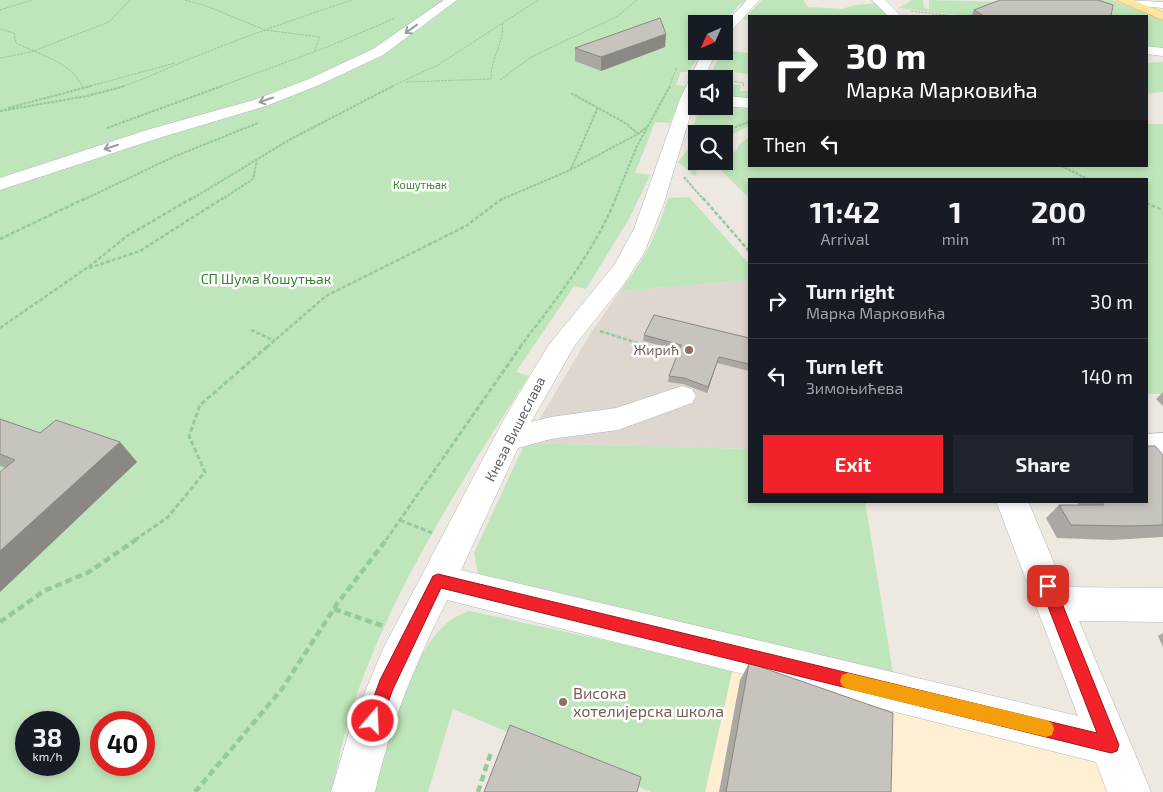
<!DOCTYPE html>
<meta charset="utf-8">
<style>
:root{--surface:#171b24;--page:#20242c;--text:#f1f3f6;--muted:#9ea1a6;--line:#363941;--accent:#f1222a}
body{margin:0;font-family:"Exo 2",sans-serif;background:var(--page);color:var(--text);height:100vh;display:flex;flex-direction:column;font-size:19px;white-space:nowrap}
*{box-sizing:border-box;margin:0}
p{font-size:16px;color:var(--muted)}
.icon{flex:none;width:28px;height:28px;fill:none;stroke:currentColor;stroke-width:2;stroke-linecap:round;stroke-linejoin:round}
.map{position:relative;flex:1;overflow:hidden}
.sheet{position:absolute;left:748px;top:178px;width:400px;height:325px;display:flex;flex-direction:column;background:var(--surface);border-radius:0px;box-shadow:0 2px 8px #0003}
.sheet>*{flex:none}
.top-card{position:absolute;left:748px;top:15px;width:400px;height:152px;border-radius:0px;box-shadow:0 2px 8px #0003;background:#202124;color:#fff;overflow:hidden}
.needle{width:32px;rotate:225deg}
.tools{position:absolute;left:688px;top:15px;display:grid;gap:10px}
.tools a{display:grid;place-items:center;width:45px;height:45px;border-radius:0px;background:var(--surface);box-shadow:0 2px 8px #0003;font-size:25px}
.speed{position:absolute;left:15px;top:711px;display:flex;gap:10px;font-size:25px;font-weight:700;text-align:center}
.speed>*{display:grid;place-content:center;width:65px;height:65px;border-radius:50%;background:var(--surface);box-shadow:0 2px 8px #0003;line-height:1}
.speed small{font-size:12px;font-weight:400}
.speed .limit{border:8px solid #d22;background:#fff;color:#111}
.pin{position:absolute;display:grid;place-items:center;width:42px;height:42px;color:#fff;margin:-21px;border-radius:10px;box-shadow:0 2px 8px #0006}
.me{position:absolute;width:55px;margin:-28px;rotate:19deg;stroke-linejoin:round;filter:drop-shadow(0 0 4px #0008)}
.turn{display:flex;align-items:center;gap:18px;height:105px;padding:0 15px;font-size:22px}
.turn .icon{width:65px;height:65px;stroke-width:2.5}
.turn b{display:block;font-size:35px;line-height:42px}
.then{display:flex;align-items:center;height:48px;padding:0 15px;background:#0003;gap:10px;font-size:19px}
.eta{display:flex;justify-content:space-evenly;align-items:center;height:85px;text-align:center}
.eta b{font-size:30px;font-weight:700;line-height:35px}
.action{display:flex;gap:10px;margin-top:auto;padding:10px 15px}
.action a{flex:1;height:58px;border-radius:0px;background:var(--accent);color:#fff;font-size:20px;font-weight:700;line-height:58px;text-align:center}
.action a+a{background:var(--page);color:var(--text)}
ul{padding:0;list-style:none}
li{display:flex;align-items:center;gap:15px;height:75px;padding:0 15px;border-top:1px solid var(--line)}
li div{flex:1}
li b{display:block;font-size:19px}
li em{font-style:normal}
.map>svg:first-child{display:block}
.commercial{fill:#ffefd2}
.education{fill:#ddd7cf}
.green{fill:#bfe6ba;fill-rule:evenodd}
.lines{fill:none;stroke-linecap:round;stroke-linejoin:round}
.minor-casing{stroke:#b3b7bc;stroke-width:1}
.major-casing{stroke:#f7b44e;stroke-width:1}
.path-far4{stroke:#95c99e;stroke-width:1;stroke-dasharray:2.5 1;stroke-linecap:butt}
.path-far3{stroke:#95c99e;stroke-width:2;stroke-dasharray:3 1;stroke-linecap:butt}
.path-far2{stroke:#95c99e;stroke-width:2.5;stroke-dasharray:4 2;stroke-linecap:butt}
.path-far1{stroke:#95c99e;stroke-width:3;stroke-dasharray:5 2.5;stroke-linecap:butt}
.path{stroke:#95c99e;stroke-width:4.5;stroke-dasharray:7 4;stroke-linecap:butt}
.minor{fill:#fff;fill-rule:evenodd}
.major{fill:#ffe5a2;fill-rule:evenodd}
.wall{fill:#aba8a3}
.shaded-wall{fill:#8b8884}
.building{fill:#c7c3bd;stroke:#8b8884}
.oneway{stroke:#9b9ea1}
.route{fill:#f1222a;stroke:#9d161b}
.slow{fill:#f59e0b}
.education-dot{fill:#8d6e63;stroke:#fff;stroke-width:2}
.labels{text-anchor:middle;stroke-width:5;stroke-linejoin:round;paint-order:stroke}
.far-park-label{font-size:11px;fill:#35822f;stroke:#fff}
.park-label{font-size:14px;fill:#35822f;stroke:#fff}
.education-label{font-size:14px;fill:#785e54;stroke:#fff;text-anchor:end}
.street-label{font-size:14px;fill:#595e62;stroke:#fff}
.near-education-label{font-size:16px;fill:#785e54;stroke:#fff;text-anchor:start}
</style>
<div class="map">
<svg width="1163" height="792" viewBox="0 0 1163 792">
<rect width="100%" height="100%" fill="#ede8e0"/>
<!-- commercial -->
<path class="commercial" d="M733,668L1099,756L1111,792H705Z"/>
<!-- education -->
<path class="education" d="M749,280V449L525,443L589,336L620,291Z"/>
<!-- green -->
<path class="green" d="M0,0H746L737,7L723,24H696V51H701L689,72H681L676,85L685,86L670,123L655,122L635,173L650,175L629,219L586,289L574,286L516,372L529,376C452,496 352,649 333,792H0ZM26,722H69V765H26ZM101,722H144V765H101Z
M762,0H803L808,7L842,9L855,5L880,3L891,16H749V20L743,19Z
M912,0H923L924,8L929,9V0L1007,2L968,16L898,8Z
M1057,0H1112L1163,20V50L1146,47V16H1110Z
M724,50L749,53V74L731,72L727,77H708Z
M1163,62V92L1146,94V63Z
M724,84L741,85L740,91H749V101L724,99Z
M724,103L749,105V126L724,138V134H696V161H700L695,176L678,162L691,145L690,135L700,106H724Z
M1146,124H1163V394H1146V179H749V198L714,163L731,160L725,155L736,151L739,145L749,137V166H1146Z
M689,197L749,264V280L620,291C644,260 656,237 668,198Z
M525,443L749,449V501H865L894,680L478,574L474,553Z
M469,611L733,668L705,792H651L453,709L428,792H373C386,741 408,652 452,619C457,616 464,613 469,611Z"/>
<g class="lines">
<!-- minor casing -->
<g class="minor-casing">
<path id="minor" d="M444,0H457L383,55L319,85L266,106L162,137L0,190V178L150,129L254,100L309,79L373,49Z
M747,0H759L728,35L724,36V25Z
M872,0H885L901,16H888Z
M1125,0L1163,2V8L1129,5L1125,4Z
M1146,46L1163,48V56L1146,54Z
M703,51H717L703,79H696V96L664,203L644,253L624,284L575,345L531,422L551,417L616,408L682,386L692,389L696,396L692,403L618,430L551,439L518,448L461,570L1078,716L996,501H1028L1064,587L1163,588V622L1079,621L1151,792H1107L1096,762L447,600C416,662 390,724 375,792H331L351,725L384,647L504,419L548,346L615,264L634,229L680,99Z
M724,96L749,98V108L724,106Z
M1163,433V457L1146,458V434Z"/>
</g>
<!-- major casing -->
<g class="major-casing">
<path id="major" d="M1116,0H1132L1163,12V20Z"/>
</g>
<!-- path-far4 -->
<path class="path-far4" d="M185,0L204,5L265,30L320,37L314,52
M0,10L32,0
M911,11L955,16
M0,29L14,33L16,43C41,56 69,60 83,87
M0,58L31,52L109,22L130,0
M500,80L531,57L618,16L637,0
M724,80L744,83L743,87
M406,82L491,79C490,59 505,43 502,23
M87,87L175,63
M120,87C144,80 165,69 187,60C241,38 297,18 352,0
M219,87L330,46L395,18
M390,87L438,65L538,0
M669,87L677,67"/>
<!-- path-far3 -->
<path class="path-far3" d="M571,93L627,124L638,134
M8,108L91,86
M0,111L87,96L125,86
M107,128L222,86
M716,134L749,122
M1061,166L1088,179
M571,169L598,107
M684,177L704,200
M83,200L173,157L258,123
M190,200L289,140L393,86
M221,200L253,179L257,161
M500,200L568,171L638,134L648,126
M615,200L637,146L670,86"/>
<!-- path-far2 -->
<path class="path-far2" d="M703,198L749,251
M1146,203L1163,210
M0,239L86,198
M89,268L140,251L223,198
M0,328L91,265L127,236L192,198
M251,330L275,341
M600,331L650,347
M267,347L326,296L466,226L503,198
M520,347C556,299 593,254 616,198"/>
<!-- path-far1 -->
<path class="path-far1" d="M646,346L678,356
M400,520L432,533
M135,540L168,517L205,472L189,436L200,405L268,346
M386,540L521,346"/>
<!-- path -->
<path class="path" d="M334,609L383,626
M0,622L44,591L89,572L137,539
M195,792L282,689L337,604L387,539
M478,792L491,752"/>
<!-- minor -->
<use href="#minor" class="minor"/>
<!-- major -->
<use href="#major" class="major"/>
</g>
<!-- wall -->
<path class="wall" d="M974,10L1111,16H971Z
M666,34L665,47L601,71L575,61V48Z
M644,335L749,338V371L717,363L707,393L683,384L668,382L669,376L679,350L643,341Z
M1163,392V406L1156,399Z
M0,419L40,433L120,442L137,462L0,592V472L6,468L0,466Z
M1163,455V537L1112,540L1057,538L1046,518L1059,505H1079L1076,501H1146Z
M1163,633V647L1158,636Z
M749,663L891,792H719L740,680Z"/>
<!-- shaded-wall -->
<path class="shaded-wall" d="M666,34L665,47L601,71V57Z
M719,357L707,393L708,387Z
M120,442L137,462L0,592V551Z"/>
<!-- building -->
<path class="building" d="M1000,0H1098L1113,5L1111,16H984L974,10Z
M660,18L666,34L601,57L575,48Z
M654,315L749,338V364L719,357L708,387L684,378L669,376L681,345L644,335Z
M0,419L40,433L56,420L120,442L0,551V472L15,460L0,454Z
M1146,446H1155L1163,455V525L1128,526L1071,525L1059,505H1104L1101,501H1146Z
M749,663L893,713L891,792H726Z
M510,725L641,777L637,792H484Z"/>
<!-- one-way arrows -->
<defs><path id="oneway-shaft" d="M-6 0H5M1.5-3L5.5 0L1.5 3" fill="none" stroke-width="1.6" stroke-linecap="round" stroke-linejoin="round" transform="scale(1.25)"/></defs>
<g class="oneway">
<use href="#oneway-shaft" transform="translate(411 29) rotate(144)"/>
<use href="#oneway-shaft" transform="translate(266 100) rotate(161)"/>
<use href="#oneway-shaft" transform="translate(111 147) rotate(162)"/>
</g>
<!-- route -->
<path class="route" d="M438,574L1097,733L1040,586L1042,581L1048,579L1053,581L1055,586L1119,745L1117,751L1111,753L441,588L393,689L379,727L373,729L367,727L365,721L380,680L433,576Z"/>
<!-- slow -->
<path class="slow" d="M848,673L1046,720L1052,723L1054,729L1052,735L1046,737L848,689L842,686L840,681L842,675Z"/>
<!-- markers -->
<g class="education-dot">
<circle cx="689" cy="350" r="5"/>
<circle cx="563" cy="702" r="5"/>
</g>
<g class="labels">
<!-- far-park labels -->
<g class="far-park-label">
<text x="420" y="189">Кошутњак</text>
</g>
<!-- park labels -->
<g class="park-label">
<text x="266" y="284">СП Шума Кошутњак</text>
</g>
<!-- education labels -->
<g class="education-label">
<text x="679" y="355">Жирић</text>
</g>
<!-- street labels -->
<g class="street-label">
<text transform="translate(515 429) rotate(-63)" y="5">Кнеза Вишеслава</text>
</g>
<!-- near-education labels -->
<g class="near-education-label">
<text x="573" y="699">Висока<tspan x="573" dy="18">хотелијерска школа</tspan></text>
</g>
</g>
</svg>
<div class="tools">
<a><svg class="needle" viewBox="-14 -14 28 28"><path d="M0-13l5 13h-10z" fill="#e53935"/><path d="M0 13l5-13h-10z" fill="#9ea1a6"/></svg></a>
<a><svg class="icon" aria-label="sound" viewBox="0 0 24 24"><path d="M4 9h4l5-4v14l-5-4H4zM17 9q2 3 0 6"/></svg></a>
<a><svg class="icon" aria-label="search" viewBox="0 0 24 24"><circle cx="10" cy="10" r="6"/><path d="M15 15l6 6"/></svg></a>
</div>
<div class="speed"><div>38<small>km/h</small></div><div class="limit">40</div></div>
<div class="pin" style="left:1048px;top:586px;background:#d93025"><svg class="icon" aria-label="arrive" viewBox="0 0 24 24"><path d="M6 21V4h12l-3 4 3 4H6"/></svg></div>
<svg class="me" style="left:373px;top:721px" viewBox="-20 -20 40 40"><circle r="17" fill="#f1222a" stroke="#fff" stroke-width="3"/><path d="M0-11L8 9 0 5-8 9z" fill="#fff"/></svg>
<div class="top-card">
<div class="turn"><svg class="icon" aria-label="right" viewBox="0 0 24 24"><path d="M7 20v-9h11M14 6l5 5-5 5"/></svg><div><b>30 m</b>Марка Марковића</div></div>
<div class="then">Then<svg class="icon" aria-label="left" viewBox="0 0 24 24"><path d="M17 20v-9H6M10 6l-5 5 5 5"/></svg></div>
</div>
<section class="sheet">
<div class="eta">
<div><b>11:42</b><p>Arrival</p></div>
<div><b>1</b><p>min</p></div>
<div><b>200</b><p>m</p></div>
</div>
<ul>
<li><svg class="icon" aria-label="right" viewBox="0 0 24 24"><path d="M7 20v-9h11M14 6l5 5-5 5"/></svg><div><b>Turn right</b><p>Марка Марковића</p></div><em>30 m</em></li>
<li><svg class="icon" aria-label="left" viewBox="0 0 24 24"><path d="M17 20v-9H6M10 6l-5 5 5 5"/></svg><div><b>Turn left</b><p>Зимоњићева</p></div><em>140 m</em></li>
</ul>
<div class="action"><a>Exit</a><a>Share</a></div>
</section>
</div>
